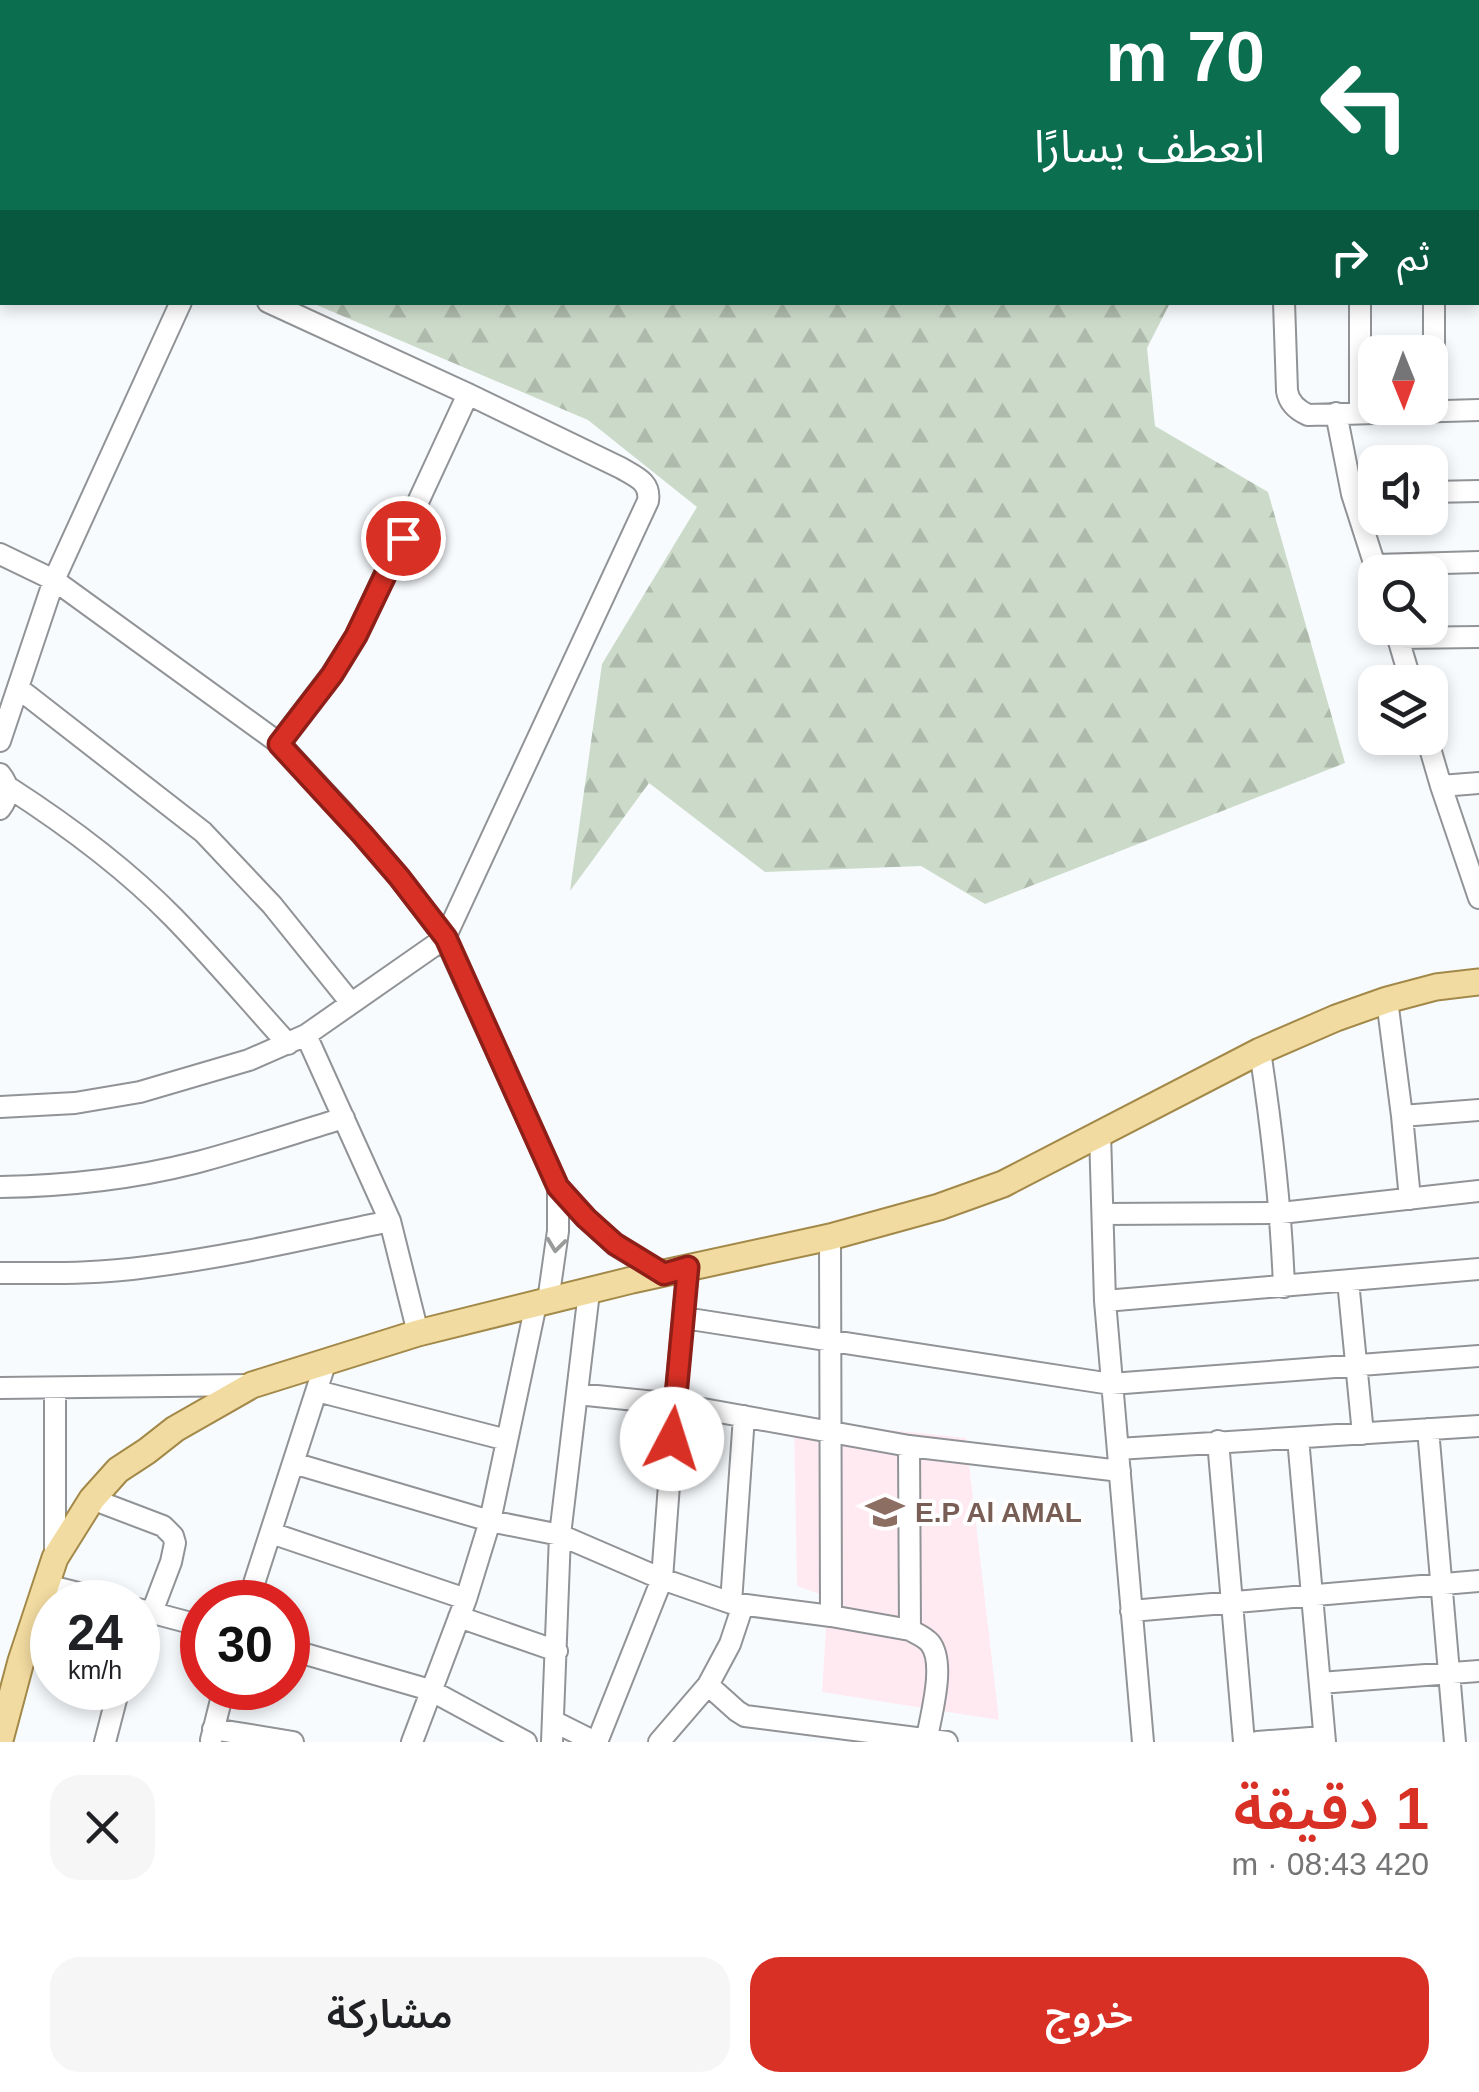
<!DOCTYPE html>
<html lang="ar">
<meta charset="utf-8">
<style>
:root{--surface:#fff;--page:#f6f6f6;--text:#202124;--muted:#757577;--accent:#d93025}
body{margin:0;font-family:Helvetica,"Noto Sans Arabic",sans-serif;background:var(--page);color:var(--text);direction:rtl;height:100vh;display:flex;flex-direction:column;font-size:38px;white-space:nowrap}
*{box-sizing:border-box;margin:0}
p{font-size:32px;color:var(--muted)}
.icon{flex:none;width:55px;height:55px;fill:none;stroke:currentColor;stroke-width:2;stroke-linecap:round;stroke-linejoin:round}
.map{position:relative;height:1742px;overflow:hidden;direction:ltr}
.sheet{display:flex;flex-direction:column;background:var(--surface);flex:1}
.sheet>*{flex:none}
.top-card{position:absolute;left:0px;top:0px;width:1480px;height:305px;box-shadow:0 5px 15px #0003;direction:rtl;background:#0b6e4f;color:#fff;overflow:hidden}
.needle{width:65px;rotate:179deg}
.tools{position:absolute;left:1358px;top:335px;display:grid;gap:20px}
.tools a{display:grid;place-items:center;width:90px;height:90px;border-radius:20px;background:var(--surface);box-shadow:0 5px 15px #0003;font-size:50px}
.speed{position:absolute;left:30px;top:1580px;display:flex;gap:20px;font-size:50px;font-weight:700;text-align:center}
.speed>*{display:grid;place-content:center;width:130px;height:130px;border-radius:50%;background:var(--surface);box-shadow:0 5px 15px #0003;line-height:1}
.speed small{font-size:25px;font-weight:400}
.speed .limit{border:15px solid #d22;background:#fff;color:#111}
.pin{position:absolute;display:grid;place-items:center;width:85px;height:85px;color:#fff;margin:-42px;border:5px solid #fff;border-radius:50%;box-shadow:0 2px 10px #0007}
.me{position:absolute;width:110px;margin:-55px;rotate:5deg;stroke-linejoin:round;filter:drop-shadow(0 0 8px #0008)}
.turn{display:flex;align-items:center;gap:35px;height:210px;padding:0 50px;font-size:45px}
.turn .icon{width:130px;height:130px;stroke-width:2.5}
.turn b{display:block;font-size:70px;line-height:85px}
.then{display:flex;align-items:center;height:95px;padding:0 50px;background:#0003;gap:20px;font-size:38px}
.round{display:grid;place-items:center;flex:none;width:105px;height:105px;border-radius:30px;background:var(--page)}
.head{display:flex;align-items:center;justify-content:space-between;height:170px;padding:0 50px}
h1{font-size:60px;font-weight:600;line-height:75px;color:var(--accent)}
.button{display:flex;gap:20px;margin-top:auto;padding:20px 50px}
.button a{flex:1;height:115px;border-radius:30px;background:var(--accent);color:#fff;font-size:40px;font-weight:600;line-height:115px;text-align:center}
.button a+a{background:var(--page);color:var(--text)}
.map>svg:first-child{display:block}
.education{fill:#ffeaf1}
.forest{fill:url(#forest-firs)}
.lines{fill:none;stroke-linecap:round;stroke-linejoin:round}
.minor-casing{stroke:#919396;stroke-width:24}
.major-casing{stroke:#a28949;stroke-width:29}
.minor{stroke:#fff;stroke-width:20}
.major{stroke:#f2dba0;stroke-width:25}
.oneway{stroke:#999a9a}
.route-casing{stroke:#8d1f18;stroke-width:25}
.route{stroke:#d93025;stroke-width:18}
.labels{text-anchor:middle;stroke-width:8;stroke-linejoin:round;paint-order:stroke}
.education-label{font-size:28px;font-weight:bold;fill:#785e54;stroke:#fff;text-anchor:start}
</style>
<div class="map">
<svg width="1479" height="1742" viewBox="0 0 1479 1742">
<defs>
<pattern id="forest-firs" width="22" height="20" patternUnits="userSpaceOnUse" patternTransform="scale(2.5)"><rect width="22" height="20" fill="#cbdac9"/><path d="M5 1l3.5 6h-7zM16 11l3.5 6h-7z" fill="#aebbac"/></pattern>
</defs>
<rect width="100%" height="100%" fill="#f8fbfe"/>
<!-- education -->
<path class="education" d="M794,1420L966,1438L999,1720L822,1692L828,1597L797,1586Z"/>
<!-- forest -->
<path class="forest" d="M0,0H1248V2H2V170L0,169Z
M312,303H1170L1147,348L1155,426L1268,492L1345,763L985,904L921,866L765,872L649,783L570,891L602,664L697,507L588,420Z"/>
<g class="lines">
<!-- minor casing -->
<g class="minor-casing">
<path id="minor" d="M1274,2V0
M1353,2L1479,1
M0,175L2,177
M1284,302L1287,391C1289,403 1297,410 1308,415L1479,410
M1360,302V413
M1434,411V302
M1336,413L1352,494L1377,572
M1430,492L1479,491
M0,554L54,580L279,743L344,813L399,877L445,938L558,1187L586,1218L615,1245L664,1274
M1375,565L1479,562
M1395,628L1411,682
M1398,638L1479,637
M18,688L203,832L272,905L351,1003
M1427,738L1441,786L1479,898
M0,741L54,580L181,302
M279,743L331,675L356,636L468,394
M0,774C10,786 10,796 0,809
M1441,786L1479,783
M8,787C67,825 124,867 173,917C213,958 250,1002 288,1044
M1387,1000L1402,1116L1410,1199
M306,1035L390,1221L418,1333
M1260,1051C1272,1130 1281,1207 1284,1287
M0,1107L75,1103L140,1092L249,1060L306,1035L445,938L648,501C651,482 636,477 621,468L468,394L268,302
M1402,1116L1479,1110
M1100,1133L1105,1301L1143,1742
M0,1187C65,1186 131,1179 194,1163C244,1150 294,1133 344,1118
M1103,1214L1281,1213L1479,1191
M830,1237L831,1616
M0,1273C49,1273 98,1274 147,1267C229,1257 309,1238 390,1221
M1348,1281L1363,1434
M548,1301L558,1231V1187
M1105,1301L1479,1269
M684,1318L1111,1384L1479,1356
M0,1388L252,1385
M55,1389V1558
M317,1391L507,1440
M577,1394L675,1404L909,1446L1120,1471
M1428,1429L1455,1742
M1298,1438L1325,1742
M1218,1441L1244,1742
M909,1446L910,1630
M1118,1449L1479,1426
M293,1463L490,1521L560,1535L662,1579L731,1603L831,1616L910,1630C917,1634 925,1637 930,1643C946,1663 931,1714 927,1738
M92,1499L163,1526L173,1536L175,1543L171,1562L152,1612
M271,1533L466,1599
M46,1585L114,1602
M248,1602L326,1361
M731,1603L744,1416
M138,1609L202,1626
M1131,1611L1479,1581
M459,1617L557,1651
M288,1649L430,1690L526,1742
M1320,1683L1479,1671
M708,1685L737,1711L745,1716L947,1742
M555,1722L595,1742
M213,1729L293,1742
M211,1740L224,1688
M105,1742L119,1688
M412,1742L466,1599L490,1521L536,1304
M552,1742L560,1535L589,1292
M597,1742L662,1579L675,1404L688,1267
M659,1742L708,1685L730,1644L743,1605
M1257,1742L1324,1737"/>
</g>
<!-- major casing -->
<g class="major-casing">
<path id="major" d="M0,1740L21,1661L55,1558L92,1499L118,1470L147,1451L175,1429L252,1385L418,1333L632,1280L830,1237L939,1207L1003,1184L1260,1051L1336,1018L1387,1000L1436,987L1479,982"/>
</g>
<!-- minor -->
<use href="#minor" class="minor"/>
<!-- major -->
<use href="#major" class="major"/>
</g>
<!-- one-way arrows -->
<defs><path id="oneway-chevron" d="M-2-3.5L2.5 0L-2 3.5" fill="none" stroke-width="1.6" stroke-linecap="round" stroke-linejoin="round" transform="scale(2.5)"/></defs>
<use class="oneway" href="#oneway-chevron" transform="translate(556 1245) rotate(97)"/>
<g class="lines">
<!-- route casing -->
<g class="route-casing">
<path id="route" d="M403,538L356,636L332,675L279,744L362,834L399,877L446,938L558,1187L586,1218L615,1244L664,1274L688,1267L672,1439"/>
</g>
<!-- route -->
<use href="#route" class="route"/>
</g>
<!-- icons -->
<defs>
<g id="school-bare" transform="scale(3)"><path d="M0-5L7-2L0 1L-7-2ZM-4 1L0 2.5L4 1V4Q0 6-4 4Z" fill="#8d6e63" stroke="#fff" stroke-width="2.5" paint-order="stroke"/></g>
</defs>
<g fill-rule="evenodd">
<use href="#school-bare" x="885" y="1512"/>
</g>
<g class="labels">
<!-- education labels -->
<g class="education-label">
<text x="915" y="1522">E.P Al AMAL</text>
</g>
</g>
</svg>
<div class="tools">
<a><svg class="needle" viewBox="-14 -14 28 28"><path d="M0-13l5 13h-10z" fill="#e53935"/><path d="M0 13l5-13h-10z" fill="#757577"/></svg></a>
<a><svg class="icon" aria-label="sound" viewBox="0 0 24 24"><path d="M4 9h4l5-4v14l-5-4H4zM17 9q2 3 0 6"/></svg></a>
<a><svg class="icon" aria-label="search" viewBox="0 0 24 24"><circle cx="10" cy="10" r="6"/><path d="M15 15l6 6"/></svg></a>
<a><svg class="icon" aria-label="layers" viewBox="0 0 24 24"><path d="M12 4l9 5-9 5-9-5zM3 14l9 5 9-5"/></svg></a>
</div>
<div class="speed"><div>24<small>km/h</small></div><div class="limit">30</div></div>
<div class="pin" style="left:403px;top:538px;background:#d93025"><svg class="icon" aria-label="arrive" viewBox="0 0 24 24"><path d="M6 21V4h12l-3 4 3 4H6"/></svg></div>
<svg class="me" style="left:672px;top:1439px" viewBox="-20 -20 40 40"><circle r="19" fill="#fff"/><path d="M0-13L10 11 0 6-10 11z" fill="#d93025"/></svg>
<div class="top-card">
<div class="turn"><svg class="icon" aria-label="left" viewBox="0 0 24 24"><path d="M17 20v-9H6M10 6l-5 5 5 5"/></svg><div><b>70 m</b>انعطف يسارًا</div></div>
<div class="then">ثم<svg class="icon" aria-label="right" viewBox="0 0 24 24"><path d="M7 20v-9h11M14 6l5 5-5 5"/></svg></div>
</div>
</div>
<section class="sheet">
<div class="head"><div><h1>1 دقيقة</h1><p>420 m · 08:43</p></div><a class="round"><svg class="icon" aria-label="close" viewBox="0 0 24 24"><path d="M6 6l12 12M18 6L6 18"/></svg></a></div>
<div class="button"><a>خروج</a><a>مشاركة</a></div>
</section>
